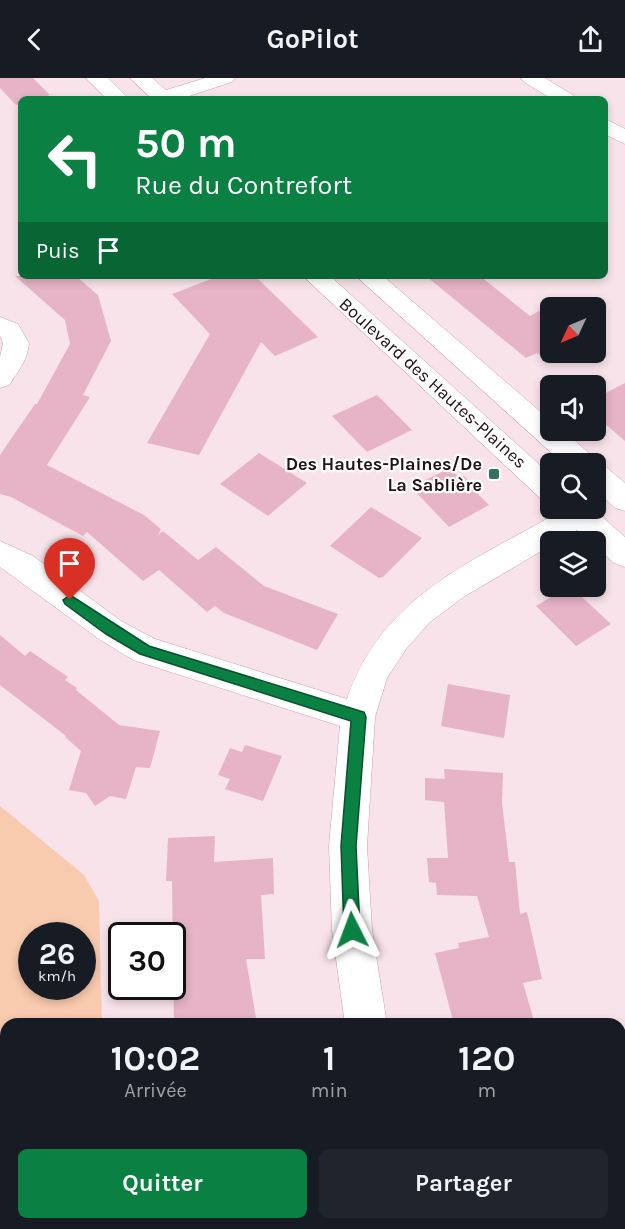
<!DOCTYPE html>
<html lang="fr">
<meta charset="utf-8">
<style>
:root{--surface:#171b24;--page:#20242c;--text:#f1f3f6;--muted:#9ea1a6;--accent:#0b8043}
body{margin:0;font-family:Karla,sans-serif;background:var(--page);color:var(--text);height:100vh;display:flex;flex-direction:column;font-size:22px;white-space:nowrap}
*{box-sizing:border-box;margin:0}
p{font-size:20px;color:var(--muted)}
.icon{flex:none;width:33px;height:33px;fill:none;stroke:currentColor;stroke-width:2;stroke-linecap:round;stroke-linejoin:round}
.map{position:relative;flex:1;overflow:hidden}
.panel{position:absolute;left:0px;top:940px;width:626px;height:212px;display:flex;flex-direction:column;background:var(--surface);border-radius:18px 18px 0 0;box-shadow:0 3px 9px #0003}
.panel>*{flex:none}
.hud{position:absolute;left:18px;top:18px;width:590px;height:183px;border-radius:9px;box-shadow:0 3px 9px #0003;background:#0b8043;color:#fff;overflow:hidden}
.needle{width:39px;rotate:226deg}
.tools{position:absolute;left:540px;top:219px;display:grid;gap:12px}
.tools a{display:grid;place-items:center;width:66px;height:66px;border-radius:9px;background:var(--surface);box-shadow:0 3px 9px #0003;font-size:30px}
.speed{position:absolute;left:18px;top:844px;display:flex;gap:12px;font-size:30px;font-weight:700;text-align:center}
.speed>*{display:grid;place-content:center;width:78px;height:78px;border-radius:50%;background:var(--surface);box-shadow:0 3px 9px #0003;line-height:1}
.speed small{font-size:15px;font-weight:400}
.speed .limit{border:3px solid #111;border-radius:9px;background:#fff;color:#111}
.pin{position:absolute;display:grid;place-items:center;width:51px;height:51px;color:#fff;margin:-62px -26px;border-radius:50% 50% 50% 0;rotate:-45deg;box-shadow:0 0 6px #0007}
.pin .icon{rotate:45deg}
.me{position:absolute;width:66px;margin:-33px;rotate:357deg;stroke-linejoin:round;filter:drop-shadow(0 0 4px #0008)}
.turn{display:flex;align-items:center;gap:21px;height:126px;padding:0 18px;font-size:27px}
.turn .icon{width:78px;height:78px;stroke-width:2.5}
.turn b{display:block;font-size:42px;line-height:51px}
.then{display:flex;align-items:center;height:57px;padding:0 18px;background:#0003;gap:12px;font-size:22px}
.eta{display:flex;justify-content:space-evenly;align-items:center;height:102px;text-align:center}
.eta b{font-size:36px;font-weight:700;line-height:42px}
.button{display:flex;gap:12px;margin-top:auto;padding:12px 18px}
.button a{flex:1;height:69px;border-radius:9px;background:var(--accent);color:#fff;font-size:24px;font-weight:700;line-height:69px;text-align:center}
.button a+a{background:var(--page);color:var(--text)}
header{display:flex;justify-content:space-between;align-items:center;height:78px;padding:0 18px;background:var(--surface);font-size:27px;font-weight:700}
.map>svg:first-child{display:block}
.green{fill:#f8caae;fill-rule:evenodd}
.building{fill:#e7b3c7}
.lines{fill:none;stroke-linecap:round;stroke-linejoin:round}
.minor-casing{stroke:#d09db1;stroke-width:1}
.minor{fill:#fff;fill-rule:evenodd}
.route{fill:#0b8043;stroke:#07532c;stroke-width:1.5}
.poi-dot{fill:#317160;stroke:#fff;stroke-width:2}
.labels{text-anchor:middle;stroke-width:4.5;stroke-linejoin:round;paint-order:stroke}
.street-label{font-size:18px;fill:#231118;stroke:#fff}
.poi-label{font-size:18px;font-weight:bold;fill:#231118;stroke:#fff;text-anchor:end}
</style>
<header><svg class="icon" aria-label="back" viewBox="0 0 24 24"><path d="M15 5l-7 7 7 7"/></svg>GoPilot<svg class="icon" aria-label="share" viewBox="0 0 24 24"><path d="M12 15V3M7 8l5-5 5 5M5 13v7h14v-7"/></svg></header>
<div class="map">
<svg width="625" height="1151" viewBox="0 0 625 1151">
<rect width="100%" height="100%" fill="#f9e3eb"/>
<!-- green -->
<path class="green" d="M0,728L84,797L99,823L102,946H6V1146H69L66,1151H0ZM32,858H82V909H32Z"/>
<!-- building -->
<path class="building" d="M0,0H33L50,17L36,21H21V26L16,27L0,10Z
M15,198H76L98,217L111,263L83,317L90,319L47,387L144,437L161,451L158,457L163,453L198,482L216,469L264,508L338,536L317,572L224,535L215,528L207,534L159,492L143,503L87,454L83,458L11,419L0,416V377L35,326H37L70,266L65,242Z
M219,198H255L318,259L275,278L261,264L199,377L147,365L210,256L172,216Z
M426,198H480L530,238L539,233L550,242V285L537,275L526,280Z
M625,305V363L596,338V320Z
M377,317L412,352L367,374L332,338Z
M259,375L307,405L268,438L220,406Z
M450,390L460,400L464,398L480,414L477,415L489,427L449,449L411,409Z
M371,429L422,460L383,499L379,500L330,468Z
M570,508L611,546L576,568L536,528Z
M0,557L25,578L30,573L68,599L65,602L77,610L76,612L119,647L160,653L150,690L136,689L126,721L110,718L95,728L86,715L69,712L81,673L65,659L66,658L0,607Z
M448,606L510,617L504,660L441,648Z
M245,667L282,678L263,723L225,711L230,701L218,697L230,670L242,674Z
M444,691L503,695L502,725L509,784H515L520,836L527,834L542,901L523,905L535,946H454L435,875L459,870L458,865L489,859L477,818L437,817L436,805L429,804L427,780H448L444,724L425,722V700L445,701Z
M215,758L214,784L273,780L274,816L261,817L265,881H246L257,946H174L172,803H166L168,760Z"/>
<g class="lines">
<!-- minor casing -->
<g class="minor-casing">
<path id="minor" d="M86,0H108L129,21H107Z
M130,0H152L166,12L205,0H235L232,4L180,21H152Z
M521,0H545L573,17L576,21H552L524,4Z
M604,40L625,51V66L604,56Z
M303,198H330L550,396V423L540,420Z
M356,198H383L550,342V352H563L593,379L597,386L606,389L625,405V433L615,430L596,412V386H564Z
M0,239L18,246L29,265C28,281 18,294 9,307L0,310V279L3,265L0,258Z
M596,420L601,422L606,430L601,438L625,459V489L614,485L596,469V464H590L577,452L558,464H550V468L465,518L430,544L406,571L387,600L375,639L367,768L372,852L387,946H345L332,852L329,768L340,648L133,582L99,561L0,489V463L33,478L121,543L155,561L347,621C382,518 472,484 559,434L557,430H596Z
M399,1146H445L447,1151H401Z"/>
</g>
<!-- minor -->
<use href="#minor" class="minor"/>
</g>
<!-- route -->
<path class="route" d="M70,517L149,568L364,634L366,639L356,768L360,852L358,857L352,860L347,857L344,852L341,768L351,643L140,576L106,556L65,526L63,522Z"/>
<!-- markers -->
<rect class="poi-dot" x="488" y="390" width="12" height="12" rx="3"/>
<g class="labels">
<!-- street labels -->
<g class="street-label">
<text transform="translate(433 305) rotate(42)" y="6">Boulevard des Hautes-Plaines</text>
</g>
<!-- poi labels -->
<g class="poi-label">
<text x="482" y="392">Des Hautes-Plaines/De<tspan x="482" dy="21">La Sablière</tspan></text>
</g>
</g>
</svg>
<div class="tools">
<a><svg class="needle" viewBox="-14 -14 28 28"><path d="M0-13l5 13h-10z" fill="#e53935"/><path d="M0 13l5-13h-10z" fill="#9ea1a6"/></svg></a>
<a><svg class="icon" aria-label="sound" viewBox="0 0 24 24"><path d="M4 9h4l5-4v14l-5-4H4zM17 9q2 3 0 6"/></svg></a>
<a><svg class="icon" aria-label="search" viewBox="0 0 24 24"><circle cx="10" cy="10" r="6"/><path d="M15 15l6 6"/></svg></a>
<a><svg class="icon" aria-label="layers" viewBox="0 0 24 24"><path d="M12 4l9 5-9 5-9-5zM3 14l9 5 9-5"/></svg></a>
</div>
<div class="speed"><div>26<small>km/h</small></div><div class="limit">30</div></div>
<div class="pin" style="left:70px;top:522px;background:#d93025"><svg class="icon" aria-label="arrive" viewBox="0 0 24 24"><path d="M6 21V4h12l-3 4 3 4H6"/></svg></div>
<svg class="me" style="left:352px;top:852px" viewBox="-20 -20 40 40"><path d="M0-17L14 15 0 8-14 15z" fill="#0b8043" stroke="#fff" stroke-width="4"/></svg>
<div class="hud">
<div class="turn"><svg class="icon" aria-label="left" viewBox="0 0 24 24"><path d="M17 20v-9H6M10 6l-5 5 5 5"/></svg><div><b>50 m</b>Rue du Contrefort</div></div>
<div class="then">Puis<svg class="icon" aria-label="arrive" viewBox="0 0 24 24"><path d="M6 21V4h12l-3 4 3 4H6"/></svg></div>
</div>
<section class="panel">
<div class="eta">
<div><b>10:02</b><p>Arrivée</p></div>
<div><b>1</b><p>min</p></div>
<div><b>120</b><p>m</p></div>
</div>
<div class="button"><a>Quitter</a><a>Partager</a></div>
</section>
</div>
